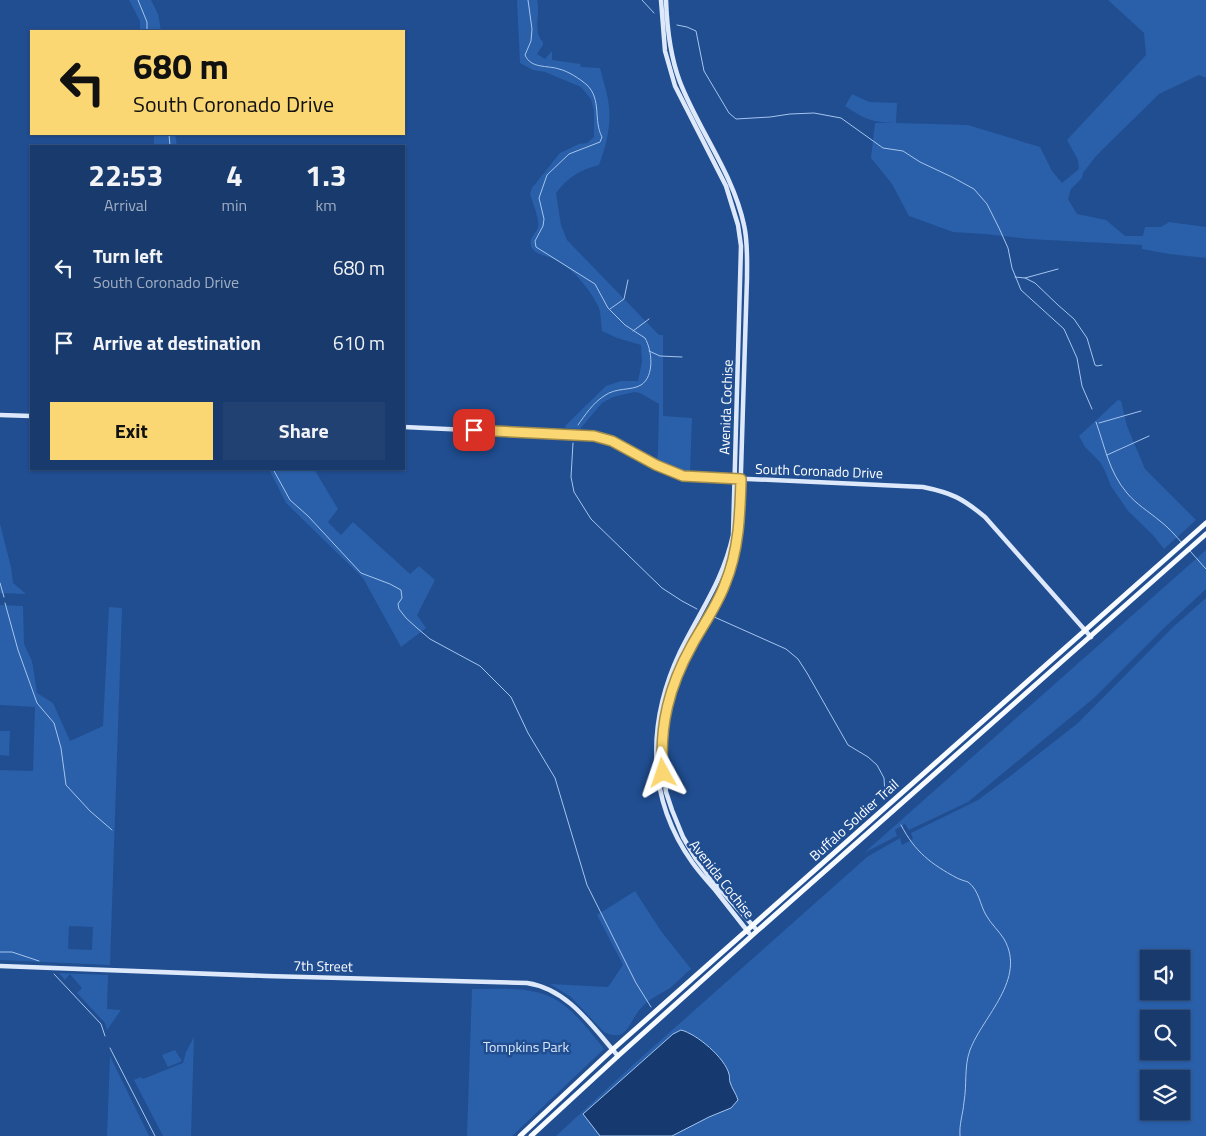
<!DOCTYPE html>
<style>
:root{--surface:#183a6d;--page:#214172;--text:#f1f3f6;--muted:#9fadc2;--line:#365480;--accent:#fad772}
body{margin:0;font-family:"Titillium Web",sans-serif;background:var(--page);color:var(--text);height:100vh;display:flex;flex-direction:column;font-size:19px;white-space:nowrap}
*{box-sizing:border-box;margin:0}
p{font-size:16px;color:var(--muted)}
.icon{flex:none;width:28px;height:28px;fill:none;stroke:currentColor;stroke-width:2;stroke-linecap:round;stroke-linejoin:round}
.map{position:relative;flex:1;overflow:hidden}
.drawer{position:absolute;left:30px;top:145px;width:375px;height:325px;display:flex;flex-direction:column;background:var(--surface);border-radius:0px;box-shadow:0 1px 4px #0004,0 0 0 1px var(--line)}
.drawer>*{flex:none}
.banner{position:absolute;left:30px;top:30px;width:375px;height:105px;border-radius:0px;box-shadow:0 1px 4px #0004,0 0 0 1px var(--line);background:#fad772;color:#111;overflow:hidden}
.tools{position:absolute;left:1140px;top:950px;display:grid;gap:10px}
.tools a{display:grid;place-items:center;width:50px;height:50px;border-radius:0px;background:var(--surface);box-shadow:0 1px 4px #0004,0 0 0 1px var(--line);font-size:25px}
.pin{position:absolute;display:grid;place-items:center;width:42px;height:42px;color:#fff;margin:-21px;border-radius:10px;box-shadow:0 2px 8px #0006}
.me{position:absolute;width:55px;margin:-28px;rotate:355deg;stroke-linejoin:round;filter:drop-shadow(0 0 4px #0008)}
.turn{display:flex;align-items:center;gap:18px;height:105px;padding:0 20px;font-size:22px}
.turn .icon{width:65px;height:65px;stroke-width:2.5}
.turn b{display:block;font-size:35px;line-height:42px}
.eta{display:flex;justify-content:space-evenly;align-items:center;height:85px;text-align:center}
.eta b{font-size:30px;font-weight:700;line-height:35px}
.cta{display:flex;gap:10px;margin-top:auto;padding:10px 20px}
.cta a{flex:1;height:58px;border-radius:0px;background:var(--accent);color:#111;font-size:20px;font-weight:700;line-height:58px;text-align:center}
.cta a+a{background:var(--page);color:var(--text)}
ul{padding:0;list-style:none}
li{display:flex;align-items:center;gap:15px;height:75px;padding:0 20px}
li div{flex:1}
li b{display:block;font-size:19px}
li em{font-style:normal}
.map>svg:first-child{display:block}
.green{fill:#2a5fa9;fill-rule:evenodd}
.water{fill:#163a70;stroke:#a5c5ee}
.lines{fill:none;stroke-linecap:round;stroke-linejoin:round}
.stream{stroke:#a5c5ee;stroke-width:1}
.secondary{stroke:#dde9fa;stroke-width:4.5}
.primary{stroke:#f7faff;stroke-width:5}
.route-casing{stroke:#a28c4a;stroke-width:12}
.route{stroke:#fad772;stroke-width:9}
.labels{text-anchor:middle;stroke-width:5;stroke-linejoin:round;paint-order:stroke}
.street-label{font-size:14px;fill:#fff;stroke:#204e91}
.park-label{font-size:14px;fill:#d7e5f9;stroke:#204e91}
</style>
<div class="map">
<svg width="1206" height="1136" viewBox="0 0 1206 1136">
<rect width="100%" height="100%" fill="#204e91"/>
<!-- green -->
<path class="green" d="M129,0H151L158,14L161,31H140V21Z
M517,0H537C541,13 532,31 543,42V45L537,54L545,59L552,51V60L580,64L581,67L600,68C603,81 608,94 609,107C611,127 606,146 599,165C580,170 568,177 556,193L561,225L567,240L659,335H663V416L692,418L690,472L668,466L657,461L658,451L659,404L640,393L634,392L613,397L602,403L580,429L566,428L565,426L606,386L621,381H638L642,362L641,345L617,338L602,331C601,324 601,314 599,308C591,290 573,269 556,260C549,256 536,255 532,248C527,239 536,234 538,227C540,220 532,201 530,194L532,188L560,153L579,144L587,143L594,137V111L591,99L581,87L545,72L533,70L520,63Z
M1108,0H1206V78L1199,75L1159,94L1096,156L1083,173L1082,178L1071,189L1068,199L1077,214L1106,220L1125,236H1143L1145,227H1161L1169,222L1206,227V258L1169,254L1142,249V245L1029,239L985,234L953,232L909,216L892,184L871,158L875,123H894C870,122 865,119 845,106L852,94L869,102L897,103L896,123L968,125L1040,147L1052,171L1062,183L1079,169L1078,160L1067,140L1146,55L1144,33Z
M154,134H175L177,146H154Z
M1118,400L1121,401L1127,426L1145,469L1196,520L1164,549L1153,535L1128,511L1111,486L1105,471L1100,462L1085,447L1079,436Z
M269,469H314L338,509L328,522L341,535L353,522L410,574L419,566L435,580L417,615L426,628L401,647L363,578L286,503Z
M0,524L11,567L13,583L26,594L0,593Z
M1206,550V589L1164,628L1094,698L968,802L909,830L905,824L895,830L897,836L864,853Z
M1206,598V1136H556L634,1064L867,857L900,838L902,845L913,839L911,833L978,800L1009,777L1078,723L1173,627ZM1149,959H1181V991H1149ZM1149,1019H1181V1051H1149ZM1149,1079H1181V1111H1149Z
M0,605L23,606L24,644L32,661L37,693L53,703L70,741L103,726L109,607L122,608L110,965L0,960V770L33,771L35,707L0,705ZM69,926L93,927L92,950L68,949Z
M0,731H10L9,756L0,755Z
M635,891L661,931L691,969C683,975 678,982 670,988C660,994 649,999 641,1008C633,1016 630,1031 619,1035C614,1036 608,1034 604,1032L571,997L550,984L608,987L623,965L597,915Z
M59,973L108,975L107,1009L121,1010L107,1030L105,1023L77,993L82,988L70,974L65,980Z
M472,989C503,989 540,985 565,1006C580,1018 592,1034 604,1049L512,1136H467Z
M194,1037L191,1136H163L134,1080L141,1077L143,1079L183,1063L186,1052Z
M175,1050L182,1061L168,1067L162,1055Z
M110,1056L149,1136H107Z"/>
<!-- water -->
<path class="water" d="M681,1030C697,1034 725,1058 729,1074C730,1077 729,1080 730,1082C732,1089 736,1093 738,1100L731,1108L709,1117L672,1136H600L583,1114L673,1034Z"/>
<g class="lines">
<!-- stream -->
<path class="stream" d="M138,0L147,22V31
M528,0L532,29L531,41L525,55C531,69 547,65 559,69C568,71 580,79 587,85C602,100 593,120 602,137L600,142L569,154L547,175L539,198L544,219L543,226L535,241L536,247L595,284L608,308L625,325L645,338C652,350 655,376 641,385C631,391 616,387 604,396C593,403 585,415 578,425
M642,0L654,13
M677,25L687,27L696,31L704,71L729,113L736,119L770,117L790,114L814,113L841,118L883,148L903,151L920,162L952,177L974,189L987,204L999,228L1008,248L1012,268L1021,290L1064,329L1077,358L1082,386L1092,409
M169,134L170,146
M1015,277L1025,278L1058,269
M1025,278L1035,283L1058,305L1074,319L1087,338L1095,365L1097,366L1102,365
M610,309L624,299L628,280
M633,331L649,319
M649,351L660,356L682,357
M1096,422C1105,447 1109,472 1127,493C1136,504 1148,511 1160,521C1168,527 1175,535 1182,543
M1099,423L1141,411
M573,443L571,477L574,492L591,519L662,588L682,601L697,609
M1107,455L1149,436
M273,469L290,500L308,516L361,573L390,584L401,590L402,598L398,604L399,609L406,618L417,628L430,639L480,666L511,697L528,733L555,778L587,885L636,983L651,1007
M1190,551L1206,569
M0,583L4,597
M5,603L18,650L37,703L54,723L61,748L66,785L90,811L112,830
M712,616L786,649L798,659L807,673L848,745L868,757L877,765L884,778L885,794
M901,825C915,852 931,864 957,878C961,880 965,881 968,882C979,890 980,905 986,915C991,924 999,931 1004,939C1027,979 983,1016 970,1050C964,1066 967,1085 964,1102C963,1114 959,1124 960,1136
M0,952H12L39,961
M54,974L101,1024L105,1036
M110,1048L155,1136"/>
<!-- secondary -->
<path class="secondary" d="M661,0L665,51L675,86L726,186L738,225L741,246L733,535C723,581 700,611 680,652C647,722 646,797 692,862C699,872 708,882 716,891C727,905 738,919 749,933
M666,0C667,28 670,56 680,82C699,131 733,173 744,225C748,242 747,260 747,278L739,535L725,585L680,666L667,705L661,749L666,792L672,810L683,837L696,859L711,879L755,928
M0,415L31,416
M404,427L594,436C626,445 652,465 683,476L923,487C952,493 962,498 985,517L1091,637
M0,966L266,976L527,983C568,989 592,1026 618,1056"/>
<!-- primary -->
<path class="primary" d="M520,1136L612,1050L1206,523
M531,1136L618,1056L757,931L1206,534"/>
</g>
<g class="lines">
<!-- route casing -->
<g class="route-casing">
<path id="route" d="M474,430L594,436L612,441L656,465L683,476L741,479C740,515 739,550 725,584C717,606 703,625 692,645C669,686 659,726 663,773"/>
</g>
<!-- route -->
<use href="#route" class="route"/>
</g>
<g class="labels">
<!-- street labels -->
<g class="street-label">
<text transform="translate(726 407) rotate(-88)" y="5">Avenida Cochise</text>
<text transform="translate(819 471) rotate(2)" y="5">South Coronado Drive</text>
<text transform="translate(854 820) rotate(-42)" y="5">Buffalo Soldier Trail</text>
<text transform="translate(722 879) rotate(52)" y="5">Avenida Cochise</text>
<text transform="translate(323 966) rotate(1)" y="5">7th Street</text>
</g>
<!-- park labels -->
<g class="park-label">
<text x="526" y="1052">Tompkins Park</text>
</g>
</g>
</svg>
<div class="tools">
<a><svg class="icon" aria-label="sound" viewBox="0 0 24 24"><path d="M4 9h4l5-4v14l-5-4H4zM17 9q2 3 0 6"/></svg></a>
<a><svg class="icon" aria-label="search" viewBox="0 0 24 24"><circle cx="10" cy="10" r="6"/><path d="M15 15l6 6"/></svg></a>
<a><svg class="icon" aria-label="layers" viewBox="0 0 24 24"><path d="M12 4l9 5-9 5-9-5zM3 14l9 5 9-5"/></svg></a>
</div>
<div class="pin" style="left:474px;top:430px;background:#d93025"><svg class="icon" aria-label="arrive" viewBox="0 0 24 24"><path d="M6 21V4h12l-3 4 3 4H6"/></svg></div>
<svg class="me" style="left:663px;top:773px" viewBox="-20 -20 40 40"><path d="M0-17L14 15 0 8-14 15z" fill="#fad772" stroke="#fff" stroke-width="4"/></svg>
<div class="banner">
<div class="turn"><svg class="icon" aria-label="left" viewBox="0 0 24 24"><path d="M17 20v-9H6M10 6l-5 5 5 5"/></svg><div><b>680 m</b>South Coronado Drive</div></div>
</div>
<section class="drawer">
<div class="eta">
<div><b>22:53</b><p>Arrival</p></div>
<div><b>4</b><p>min</p></div>
<div><b>1.3</b><p>km</p></div>
</div>
<ul>
<li><svg class="icon" aria-label="left" viewBox="0 0 24 24"><path d="M17 20v-9H6M10 6l-5 5 5 5"/></svg><div><b>Turn left</b><p>South Coronado Drive</p></div><em>680 m</em></li>
<li><svg class="icon" aria-label="arrive" viewBox="0 0 24 24"><path d="M6 21V4h12l-3 4 3 4H6"/></svg><div><b>Arrive at destination</b></div><em>610 m</em></li>
</ul>
<div class="cta"><a>Exit</a><a>Share</a></div>
</section>
</div>
